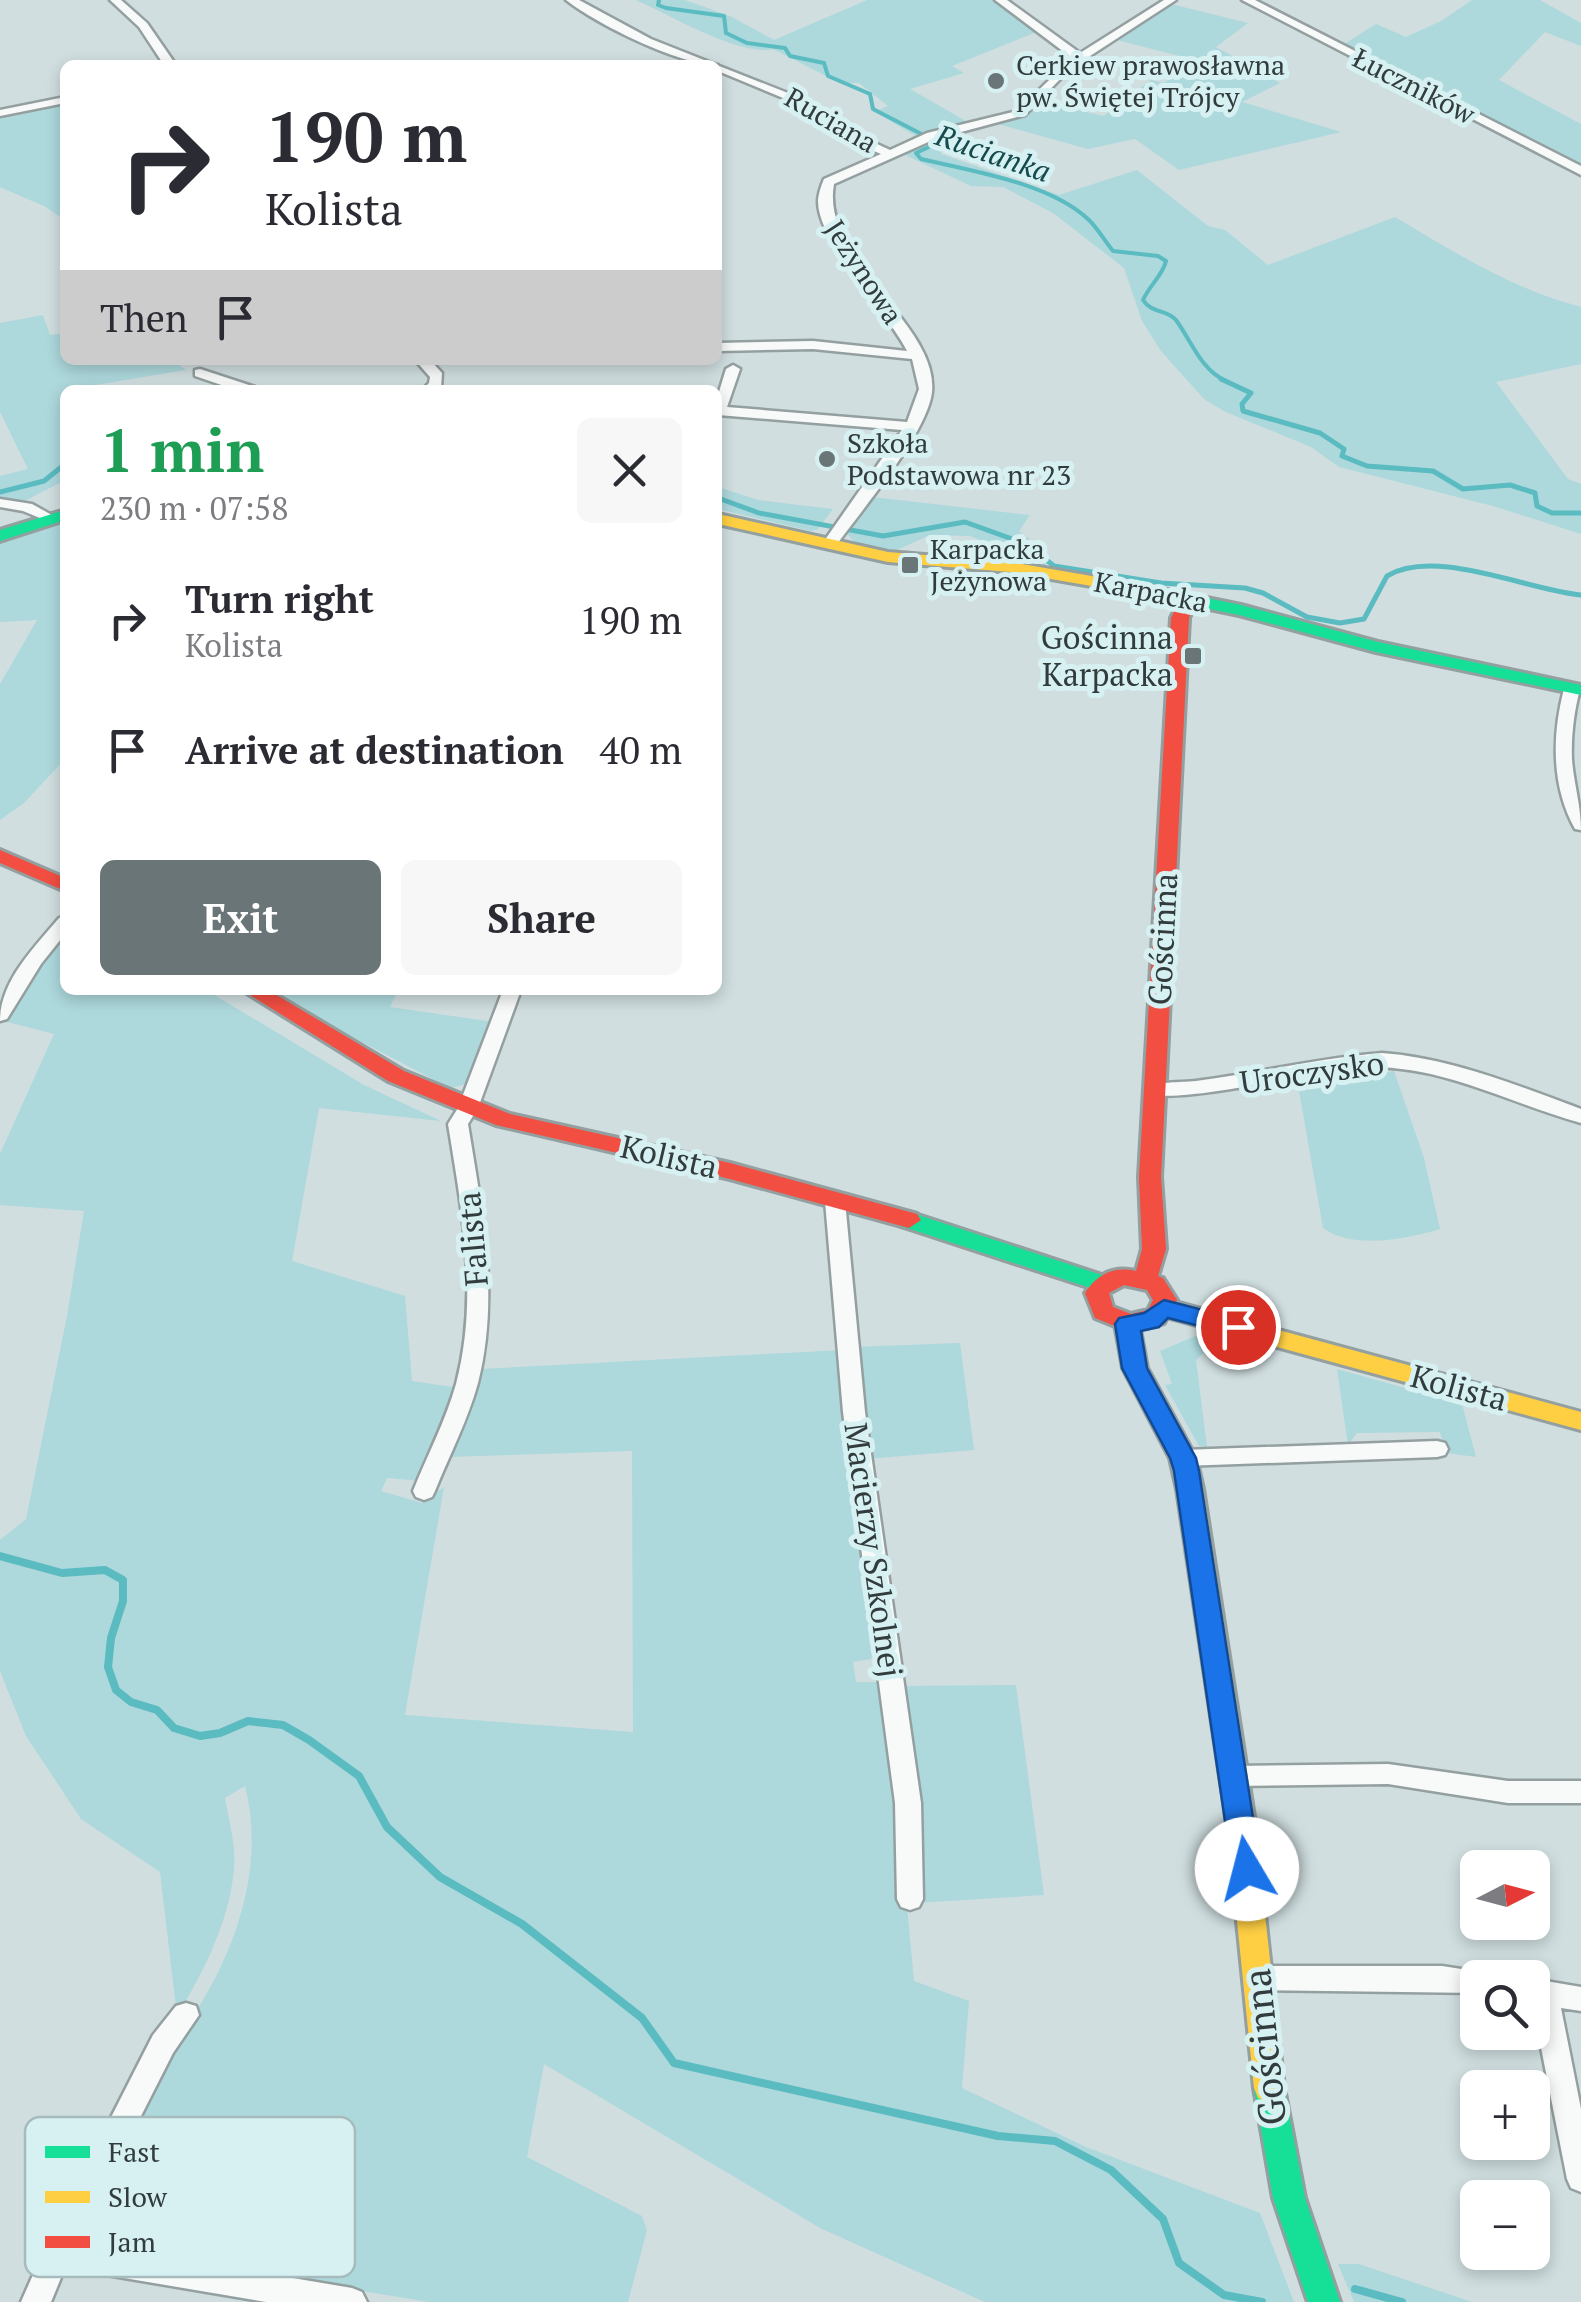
<!DOCTYPE html>
<meta charset="utf-8">
<style>
:root{--surface:#fff;--page:#f7f7f7;--text:#2b2b33;--muted:#7c7c81;--accent:#697576}
body{margin:0;font-family:"PT Serif",serif;background:var(--page);color:var(--text);height:100vh;display:flex;flex-direction:column;font-size:38px;white-space:nowrap}
*{box-sizing:border-box;margin:0}
p{font-size:32px;color:var(--muted)}
.icon{flex:none;width:55px;height:55px;fill:none;stroke:currentColor;stroke-width:2;stroke-linecap:round;stroke-linejoin:round}
.map{position:relative;flex:1;overflow:hidden}
.panel{position:absolute;left:60px;top:385px;width:662px;height:610px;display:flex;flex-direction:column;background:var(--surface);border-radius:15px;box-shadow:0 5px 15px #0003}
.panel>*{flex:none}
.guide{position:absolute;left:60px;top:60px;width:662px;height:305px;border-radius:15px;box-shadow:0 5px 15px #0003;background:#fff;color:var(--text);overflow:hidden}
.needle{width:65px;rotate:84deg}
.fabs{position:absolute;left:1460px;top:1850px;display:grid;gap:20px}
.fabs a{display:grid;place-items:center;width:90px;height:90px;border-radius:15px;background:var(--surface);box-shadow:0 5px 15px #0003;font-size:50px}
.pin{position:absolute;display:grid;place-items:center;width:85px;height:85px;color:#fff;margin:-42px;border:5px solid #fff;border-radius:50%;box-shadow:0 2px 10px #0007}
.me{position:absolute;width:110px;margin:-55px;rotate:352deg;stroke-linejoin:round;filter:drop-shadow(0 0 8px #0008)}
.turn{display:flex;align-items:center;gap:35px;height:210px;padding:0 40px;font-size:45px}
.turn .icon{width:130px;height:130px;stroke-width:2.5}
.turn b{display:block;font-size:70px;line-height:85px}
.then{display:flex;align-items:center;height:95px;padding:0 40px;background:#0003;gap:20px;font-size:38px}
.round{display:grid;place-items:center;flex:none;width:105px;height:105px;border-radius:15px;background:var(--page)}
.headline{display:flex;align-items:center;justify-content:space-between;height:170px;padding:0 40px}
h1{font-size:60px;font-weight:700;line-height:75px;color:#1e9e55}
.primary-button{display:flex;gap:20px;margin-top:auto;padding:20px 40px}
.primary-button a{flex:1;height:115px;border-radius:15px;background:var(--accent);color:#fff;font-size:40px;font-weight:700;line-height:115px;text-align:center}
.primary-button a+a{background:var(--page);color:var(--text)}
ul{padding:0;list-style:none}
li{display:flex;align-items:center;gap:30px;height:130px;padding:0 40px}
li div{flex:1}
li b{display:block;font-size:38px}
li em{font-style:normal}
.map>svg:first-child{display:block}
.green{fill:#add8dc}
.lines{fill:none;stroke-linecap:round;stroke-linejoin:round}
.stream-far2{stroke:#5abbc1;stroke-width:4}
.stream-far1{stroke:#5abbc1;stroke-width:5}
.stream{stroke:#5abbc1;stroke-width:8}
.street-casing{stroke:#949fa0;stroke-width:5}
.fast-casing{stroke:#949fa0;stroke-width:6}
.slow-casing{stroke:#949fa0;stroke-width:6}
.jam-casing{stroke:#949fa0;stroke-width:6}
.street{fill:#f8fafa;fill-rule:evenodd}
.fast{fill:#16e098;fill-rule:evenodd}
.slow{fill:#ffcf43;fill-rule:evenodd}
.jam{fill:#f24e42;fill-rule:evenodd}
.route{fill:#1a73e8;stroke:#114b97;stroke-width:2.5}
.poi-dot{fill:#697576;stroke:#d7f1f3;stroke-width:4}
.labels{text-anchor:middle;stroke-width:10;stroke-linejoin:round;paint-order:stroke}
.far-poi-label{font-size:28px;fill:#323c3d;stroke:#d7f1f3;text-anchor:start}
.far-street-label{font-size:28px;fill:#323c3d;stroke:#d7f1f3}
.far-water-label{font-size:30px;font-style:italic;fill:#154b4e;stroke:#d7f1f3}
.poi-label{font-size:32px;fill:#323c3d;stroke:#d7f1f3;text-anchor:end}
.street-label{font-size:32px;fill:#323c3d;stroke:#d7f1f3}
.near-street-label{font-size:38px;fill:#323c3d;stroke:#d7f1f3}
.key{fill:#d7f1f3;stroke:#a6bbbc;stroke-width:2.5}
.key-label{font-size:28px;fill:#323c3d}
</style>
<div class="map">
<svg width="1581" height="2302" viewBox="0 0 1581 2302">
<rect width="100%" height="100%" fill="#d0dee0"/>
<!-- green -->
<path class="green" d="M636,0H685L730,16L774,40L867,0H995L1010,7L1039,31L952,66L964,73L910,89L971,124L919,138L875,112L888,106L859,83H840L773,49C740,57 668,14 636,0Z
M1472,0H1540L1581,23V46L1545,32L1499,80L1581,124V169L1341,46L1376,24L1406,37L1441,21Z
M1171,4L1248,23L1216,47L1280,83L1242,102L1341,132L1179,170L1135,139L1088,149L998,124L1024,116L1040,102L1104,116L1151,80L1164,83L1195,60L1117,40Z
M65,102V221L46,207L0,187V115Z
M935,138L943,141L941,154L1059,195L1137,170L1208,226L1225,230L1268,265L1395,217C1454,252 1514,290 1581,307V364L1496,382L1568,479L1581,484V534L1493,506L1339,467L1311,447L1226,412L1204,399L1161,351L1142,321L1124,268L1053,213L1003,187L971,186L899,152Z
M43,315L50,335L65,333V360H172L186,370L65,390V480L25,501L0,500V476L28,469L0,412V323Z
M718,487L758,500L833,509L817,530L811,531L718,509Z
M872,497L1030,515L1019,531L1045,552L1046,567L1007,557L1006,551L970,536L930,535L895,551L856,543L846,533Z
M65,522V759L24,803L0,820V684L37,620L0,622V543Z
M65,931V990H206L364,1085L441,1121L319,1108L292,1261L405,1296L412,1381L460,1388L421,1481L387,1478L381,1491L422,1503L444,1487L405,1715L633,1732L632,1451L449,1457L479,1369L843,1350L878,1636L871,1659L853,1662L856,1682H886L914,1981L969,2001L962,2088L1086,2147L1260,2213L1294,2302H985L822,2229L544,2064L527,2157L642,2216L647,2230L628,2302H429L77,2244L75,2235L175,2041C229,1971 268,1875 245,1786L225,1798C229,1821 236,1846 234,1869C229,1922 204,1971 177,2016L160,1872L81,1819L26,1736L0,1671V1540L26,1519L67,1316L84,1211L0,1205V1154L54,1034L0,1020Z
M275,990H398L390,1007L494,1022L467,1084L450,1088L337,1029Z
M1394,1071L1424,1158L1440,1229C1406,1239 1354,1250 1323,1228L1298,1085Z
M1198,1335L1219,1339L1196,1360L1207,1447L1199,1446L1165,1385L1172,1384L1160,1351Z
M960,1343L974,1450L866,1459L852,1347Z
M1337,1369L1462,1404L1476,1457L1446,1453L1440,1432L1357,1433L1348,1445Z
M1016,1685L1044,1895L916,1903L898,1686Z
M1338,2264H1359L1472,2302H1354Z"/>
<g class="lines">
<!-- stream-far2 -->
<path class="stream-far2" d="M659,0L658,5L666,8L724,16L726,33L747,43L785,48L790,56L824,63L828,76L870,94L873,109L933,140L935,144L916,153L921,159C972,171 1050,183 1089,220C1098,229 1105,241 1113,251L1158,256L1166,261C1163,275 1149,286 1143,300C1151,313 1168,310 1176,320C1192,342 1201,370 1226,381"/>
<!-- stream-far1 -->
<path class="stream-far1" d="M1221,379L1251,393L1242,404L1243,411L1320,433L1344,449L1342,456L1367,466L1433,471L1463,489L1510,485L1535,493L1537,506L1552,513H1581
M0,492L44,481L65,464
M718,498L759,513L883,536L965,522L1026,544L1054,566L1161,583L1245,588L1263,593L1307,617L1340,623L1364,619L1387,576C1435,547 1527,590 1581,595"/>
<!-- stream -->
<path class="stream" d="M0,1556L62,1573L105,1570L123,1580V1601L111,1638L108,1667L116,1690L131,1702L157,1710L174,1728L200,1736L220,1733L248,1721L283,1725L309,1740L359,1776L387,1827L440,1877L522,1924L642,2018L674,2063L998,2136L1055,2141L1111,2170L1163,2219L1179,2263L1224,2295L1262,2302
M1355,2289L1402,2302"/>
<!-- street casing -->
<g class="street-casing">
<path id="street" d="M110,0H121L147,23L176,65H164L139,27Z
M566,0H579L651,39L813,103L849,131L890,150L927,133L1017,111L1072,58L995,0H1007L1080,53L1164,0H1176L1070,69L1025,115L935,139L834,184C820,261 939,324 932,392C928,432 860,512 835,547L830,549L822,544L902,430L718,415V395L726,369L733,365L740,369L727,407L907,422L919,389L912,359L813,349L718,351V343L813,341L907,351C887,311 819,244 818,202C818,195 821,186 824,179L881,154L841,137L805,107L718,71V65C678,65 597,24 566,0Z
M1242,0H1255L1581,166V175Z
M65,97V103L0,116V110Z
M415,360H430L442,373L441,388L422,390L429,383L430,377Z
M200,369L255,387L257,390H236L195,376V370Z
M0,499L32,504L59,519L52,523L23,511L0,507Z
M1572,684L1580,689C1574,712 1571,736 1572,760C1574,784 1581,806 1581,830L1575,829C1551,786 1552,735 1564,689Z
M65,916V934L41,964L7,1019L0,1021C0,981 34,948 59,918Z
M503,990H521L478,1108L468,1124C482,1211 500,1296 478,1383C468,1420 449,1456 435,1491L432,1497L424,1500L416,1497L413,1491C427,1456 446,1420 456,1384C479,1296 462,1211 448,1124L458,1108Z
M1382,1053C1450,1058 1517,1085 1581,1109V1123C1496,1099 1430,1057 1338,1069C1306,1074 1162,1108 1144,1091C1156,1080 1180,1083 1196,1081C1259,1073 1319,1058 1382,1053Z
M835,1194L845,1201L865,1412L921,1803L923,1899L919,1907L910,1910L901,1907L897,1899L895,1803L843,1412L825,1201Z
M1437,1441L1445,1443L1448,1449L1445,1455L1437,1457L1183,1466L1175,1464L1172,1458L1175,1452L1183,1450Z
M1388,1764L1508,1781H1581V1803H1508L1388,1784L1234,1786L1225,1783L1221,1776L1225,1769L1234,1766Z
M1258,1966H1442L1487,1973L1490,1978H1478V1993L1258,1990L1249,1986L1245,1978L1249,1970Z
M1534,1979L1581,1987V2011L1561,2008L1581,2109V2192L1571,2188L1567,2179L1532,2002Z
M186,2003L196,2006L199,2015L173,2053L77,2242L352,2288L362,2292L367,2302H266L65,2268L51,2302H21L47,2243L153,2035L176,2006Z"/>
</g>
<!-- fast casing -->
<g class="fast-casing">
<path id="fast" d="M65,510V520L0,541V530Z
M1138,584L1241,605L1378,642L1581,685V695L1376,652L1239,615L1132,593V585Z
M909,1212L1111,1278L1115,1284L1111,1290L1103,1292L901,1226L897,1220Z
M1269,2074L1280,2078L1284,2088L1305,2198L1340,2302H1308L1273,2198L1254,2088L1258,2078Z"/>
</g>
<!-- slow casing -->
<g class="slow-casing">
<path id="slow" d="M718,514L888,552L1010,562L1138,584L1147,589L1138,594L1010,572L888,562L718,524Z
M1164,1299L1581,1412V1430L1156,1314L1152,1308L1156,1302Z
M1127,1315L1136,1318L1139,1324L1147,1368L1196,1458L1203,1489L1255,1823L1284,2088L1280,2098L1269,2102L1258,2098L1254,2088L1227,1823L1177,1489L1170,1458L1123,1368L1115,1324L1118,1318Z"/>
</g>
<!-- jam casing -->
<g class="jam-casing">
<path id="jam" d="M1188,594L1197,599L1189,618L1161,1177L1166,1249L1158,1276L1163,1278L1177,1300L1164,1323L1130,1332L1095,1318L1085,1293C1097,1274 1114,1266 1136,1271L1142,1249L1139,1177L1171,618L1182,595ZM1124,1285L1147,1290L1153,1300L1148,1310L1131,1314L1113,1307L1109,1293Z
M0,850L65,878V891L0,863Z
M242,990H268L404,1071L510,1114L730,1163L917,1214L921,1220L909,1228L730,1179L496,1125L388,1081Z"/>
</g>
<!-- street -->
<use href="#street" class="street"/>
<!-- fast -->
<use href="#fast" class="fast"/>
<!-- slow -->
<use href="#slow" class="slow"/>
<!-- jam -->
<use href="#jam" class="jam"/>
</g>
<!-- route -->
<path class="route" d="M1164,1300L1246,1321L1250,1327L1238,1336L1168,1318L1159,1327L1141,1331L1147,1368L1196,1458L1199,1471L1261,1869L1257,1878L1247,1882L1236,1878L1232,1869L1174,1471L1170,1458L1122,1368L1115,1324L1119,1318L1144,1313Z"/>
<!-- markers -->
<g class="poi-dot">
<circle cx="996" cy="81" r="10"/>
<circle cx="827" cy="459" r="10"/>
<rect x="900" y="555" width="20" height="20" rx="5"/>
<rect x="1183" y="646" width="20" height="20" rx="5"/>
</g>
<g class="labels">
<!-- far-poi labels -->
<g class="far-poi-label">
<text x="1016" y="75">Cerkiew prawosławna<tspan x="1016" dy="32">pw. Świętej Trójcy</tspan></text>
<text x="847" y="453">Szkoła<tspan x="847" dy="32">Podstawowa nr 23</tspan></text>
<text x="930" y="559">Karpacka<tspan x="930" dy="32">Jeżynowa</tspan></text>
</g>
<!-- far-street labels -->
<g class="far-street-label">
<text transform="translate(1414 86) rotate(27)" y="10">Łuczników</text>
<text transform="translate(831 120) rotate(30)" y="10">Ruciana</text>
<text transform="translate(864 272) rotate(57)" y="10">Jeżynowa</text>
<text transform="translate(1151 592) rotate(11)" y="10">Karpacka</text>
</g>
<!-- far-water labels -->
<g class="far-water-label">
<text transform="translate(993 154) rotate(19)" y="10">Rucianka</text>
</g>
<!-- poi labels -->
<g class="poi-label">
<text x="1173" y="649">Gościnna<tspan x="1173" dy="37">Karpacka</tspan></text>
</g>
<!-- street labels -->
<g class="street-label">
<text transform="translate(1163 939) rotate(-87)" y="11">Gościnna</text>
<text transform="translate(1312 1073) rotate(-8)" y="11">Uroczysko</text>
<text transform="translate(669 1157) rotate(13)" y="11">Kolista</text>
<text transform="translate(473 1239) rotate(-95)" y="11">Falista</text>
<text transform="translate(1459 1388) rotate(15)" y="11">Kolista</text>
<text transform="translate(873 1550) rotate(82)" y="11">Macierzy Szkolnej</text>
</g>
<!-- near-street labels -->
<g class="near-street-label">
<text transform="translate(1265 2047) rotate(-96)" y="13">Gościnna</text>
</g>
</g>
<!-- legend -->
<rect x="25" y="2117" width="330" height="160" rx="15" class="key"/>
<rect x="45" y="2146" width="45" height="12" fill="#16e098"/>
<rect x="45" y="2191" width="45" height="12" fill="#ffcf43"/>
<rect x="45" y="2236" width="45" height="12" fill="#f24e42"/>
<g class="key-label">
<text x="108" y="2162">Fast</text>
<text x="108" y="2207">Slow</text>
<text x="108" y="2252">Jam</text>
</g>
</svg>
<div class="fabs">
<a><svg class="needle" viewBox="-14 -14 28 28"><path d="M0-13l5 13h-10z" fill="#e53935"/><path d="M0 13l5-13h-10z" fill="#7c7c81"/></svg></a>
<a><svg class="icon" aria-label="search" viewBox="0 0 24 24"><circle cx="10" cy="10" r="6"/><path d="M15 15l6 6"/></svg></a>
<a>+</a>
<a>−</a>
</div>
<div class="pin" style="left:1238px;top:1327px;background:#d93025"><svg class="icon" aria-label="arrive" viewBox="0 0 24 24"><path d="M6 21V4h12l-3 4 3 4H6"/></svg></div>
<svg class="me" style="left:1247px;top:1869px" viewBox="-20 -20 40 40"><circle r="19" fill="#fff"/><path d="M0-13L10 11 0 6-10 11z" fill="#1a73e8"/></svg>
<div class="guide">
<div class="turn"><svg class="icon" aria-label="right" viewBox="0 0 24 24"><path d="M7 20v-9h11M14 6l5 5-5 5"/></svg><div><b>190 m</b>Kolista</div></div>
<div class="then">Then<svg class="icon" aria-label="arrive" viewBox="0 0 24 24"><path d="M6 21V4h12l-3 4 3 4H6"/></svg></div>
</div>
<section class="panel">
<div class="headline"><div><h1>1 min</h1><p>230 m · 07:58</p></div><a class="round"><svg class="icon" aria-label="close" viewBox="0 0 24 24"><path d="M6 6l12 12M18 6L6 18"/></svg></a></div>
<ul>
<li><svg class="icon" aria-label="right" viewBox="0 0 24 24"><path d="M7 20v-9h11M14 6l5 5-5 5"/></svg><div><b>Turn right</b><p>Kolista</p></div><em>190 m</em></li>
<li><svg class="icon" aria-label="arrive" viewBox="0 0 24 24"><path d="M6 21V4h12l-3 4 3 4H6"/></svg><div><b>Arrive at destination</b></div><em>40 m</em></li>
</ul>
<div class="primary-button"><a>Exit</a><a>Share</a></div>
</section>
</div>
